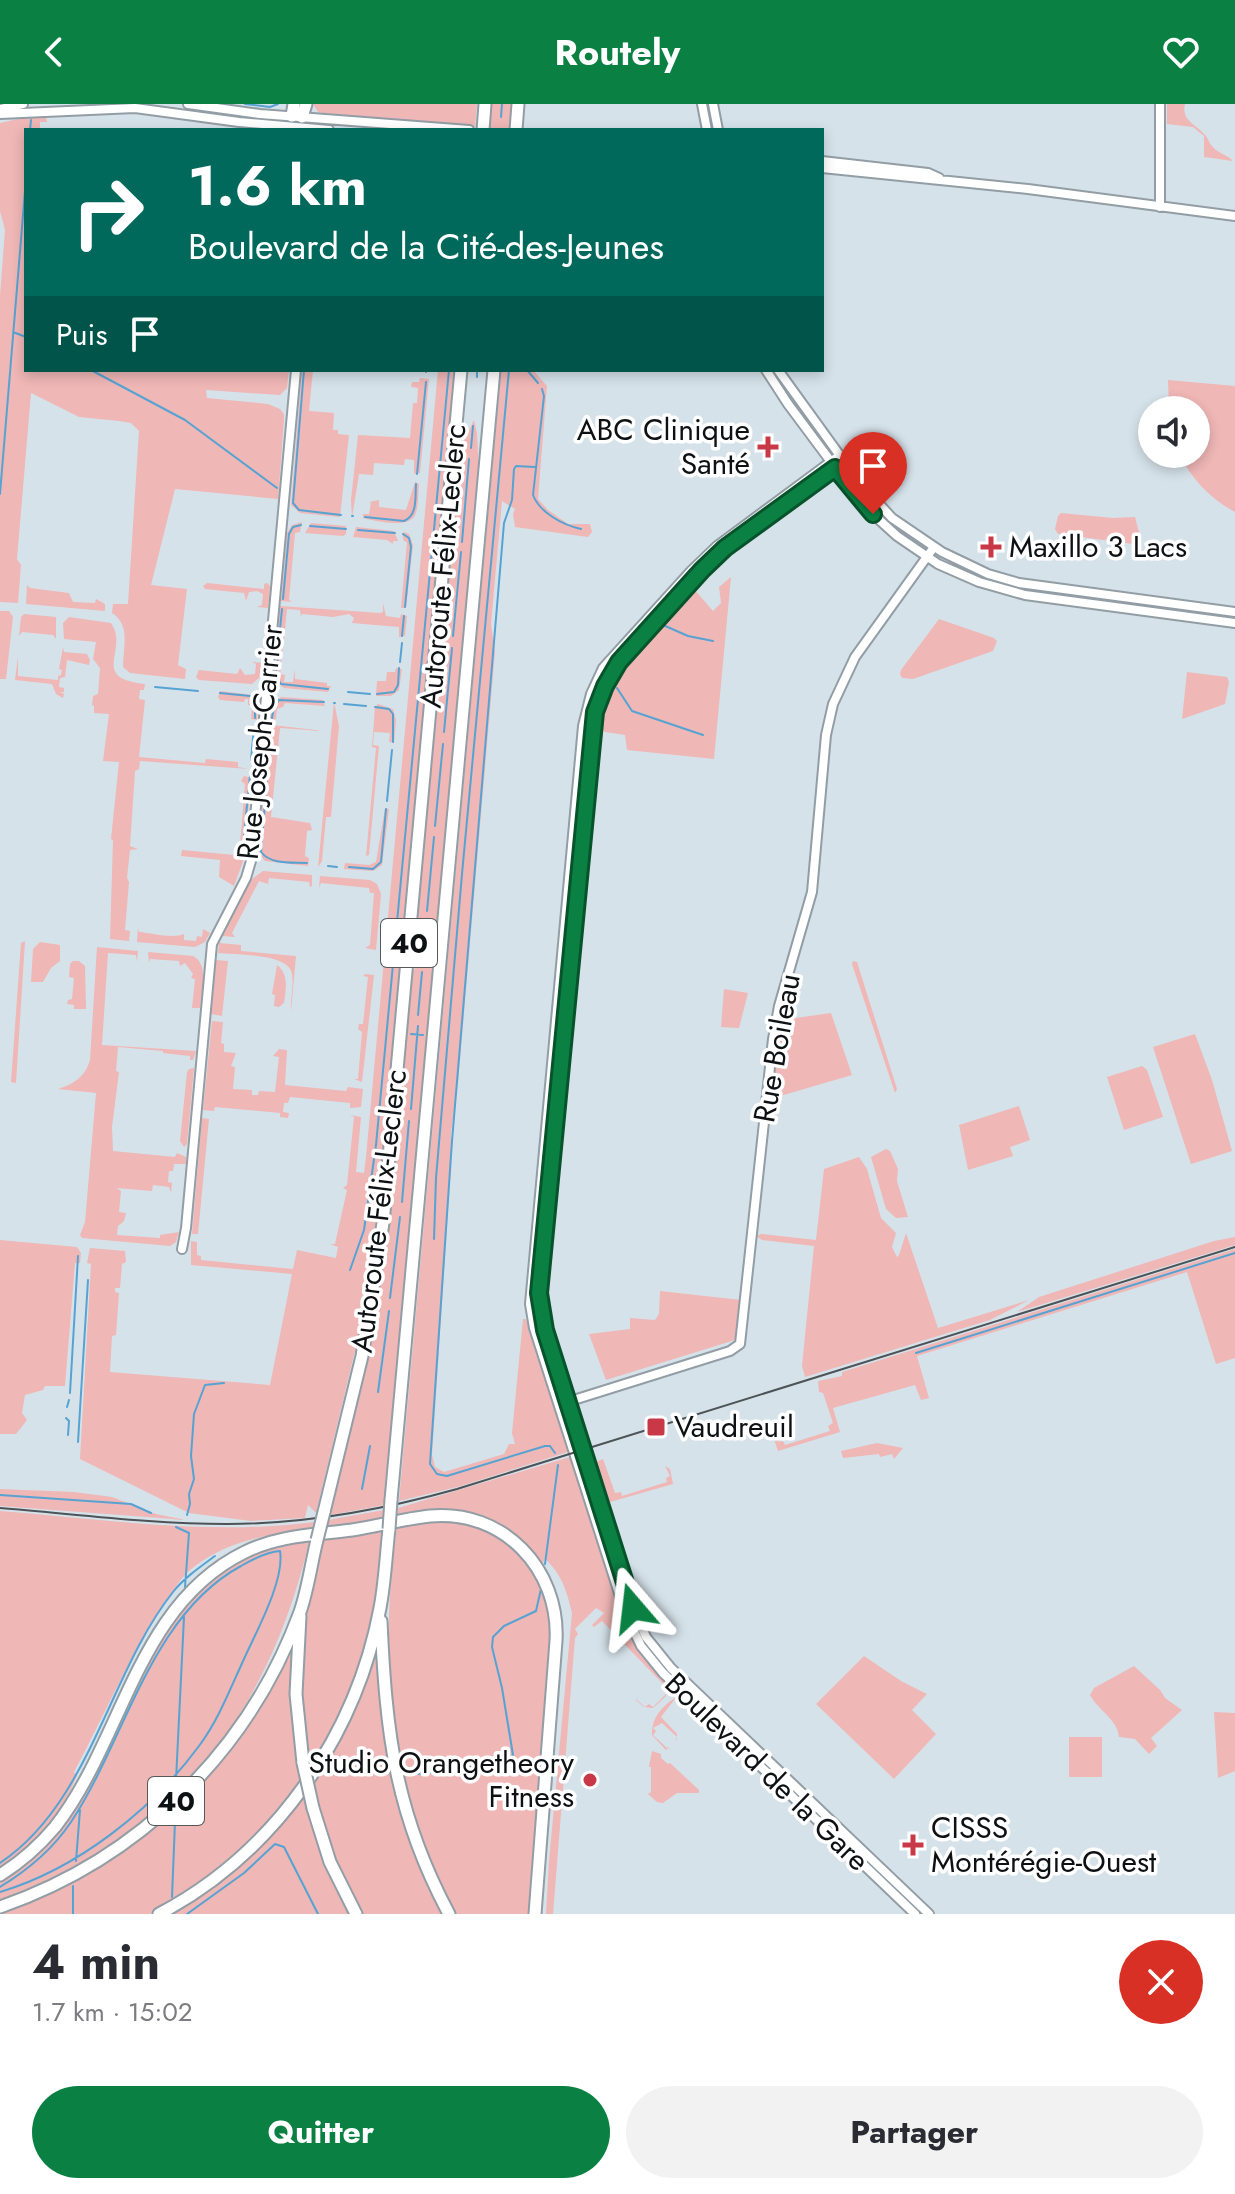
<!DOCTYPE html>
<html lang="fr">
<meta charset="utf-8">
<style>
:root{--surface:#fff;--page:#f2f2f3;--text:#2b2b33;--muted:#7c7c81;--accent:#0b8043}
body{margin:0;font-family:Jost,sans-serif;background:var(--page);color:var(--text);height:100vh;display:flex;flex-direction:column;font-size:30px;white-space:nowrap}
*{box-sizing:border-box;margin:0}
p{font-size:26px;color:var(--muted)}
.icon{flex:none;width:44px;height:44px;fill:none;stroke:currentColor;stroke-width:2;stroke-linecap:round;stroke-linejoin:round}
.map{position:relative;height:1810px;overflow:hidden}
.side{display:flex;flex-direction:column;background:var(--surface);flex:1}
.side>*{flex:none}
.guide{position:absolute;left:24px;top:24px;width:800px;height:244px;border-radius:0px;box-shadow:0 4px 12px #0003;background:#00695c;color:#fff;overflow:hidden}
.fabs{position:absolute;left:1138px;top:292px;display:grid;gap:16px}
.fabs a{display:grid;place-items:center;width:72px;height:72px;border-radius:50%;background:var(--surface);box-shadow:0 4px 12px #0003;font-size:40px}
.pin{position:absolute;display:grid;place-items:center;width:68px;height:68px;color:#fff;margin:-82px -34px;border-radius:50% 50% 50% 0;rotate:-45deg;box-shadow:0 0 8px #0007}
.pin .icon{rotate:45deg}
.me{position:absolute;width:88px;margin:-44px;rotate:343deg;stroke-linejoin:round;filter:drop-shadow(0 0 6px #0008)}
.turn{display:flex;align-items:center;gap:28px;height:168px;padding:0 32px;font-size:36px}
.turn .icon{width:104px;height:104px;stroke-width:2.5}
.turn b{display:block;font-size:56px;line-height:68px}
.then{display:flex;align-items:center;height:76px;padding:0 32px;background:#0003;gap:16px;font-size:30px}
.round{display:grid;place-items:center;flex:none;width:84px;height:84px;border-radius:42px;background:var(--page)}
.head{display:flex;align-items:center;justify-content:space-between;height:136px;padding:0 32px}
h1{font-size:48px;font-weight:700;line-height:60px}
.button{display:flex;gap:16px;margin-top:auto;padding:16px 32px}
.button a{flex:1;height:92px;border-radius:48px;background:var(--accent);color:#fff;font-size:32px;font-weight:700;line-height:92px;text-align:center}
.button a+a{background:var(--page);color:var(--text)}
header{display:flex;justify-content:space-between;align-items:center;height:104px;padding:0 32px;background:var(--accent);color:#fff;font-size:36px;font-weight:700}
.map>svg:first-child{display:block}
.green{fill:#efb7b6}
.lines{fill:none;stroke-linecap:round;stroke-linejoin:round}
.stream{stroke:#56a3d3;stroke-width:2}
.secondary-casing{stroke:#929da5;stroke-width:12}
.highway-casing{stroke:#929da5;stroke-width:15}
.secondary{stroke:#fff;stroke-width:8}
.highway{stroke:#fff;stroke-width:11}
.rail{stroke:#4d5357;stroke-width:2}
.highway-bridge-casing{stroke:#929da5;stroke-width:15;stroke-linecap:butt}
.highway-bridge{stroke:#fff;stroke-width:11}
.route-casing{stroke:#07532c;stroke-width:20}
.route{stroke:#0b8043;stroke-width:14}
.poi-dot{fill:#c83847;stroke:#fff;stroke-width:3}
.labels{text-anchor:middle;stroke-width:7;stroke-linejoin:round;paint-order:stroke}
.shield{fill:#fff;stroke:#56585a;stroke-width:2}
.shield-label{font-size:28px;font-weight:bold;fill:#0d1113}
.poi-label{font-size:30px;fill:#0d1113;stroke:#fff;text-anchor:start}
.street-label{font-size:30px;fill:#0d1113;stroke:#fff}
</style>
<header><svg class="icon" aria-label="back" viewBox="0 0 24 24"><path d="M15 5l-7 7 7 7"/></svg>Routely<svg class="icon" aria-label="heart" viewBox="0 0 24 24"><path d="M12 20l-8-8c-3-5 5-10 8-4 3-6 11-1 8 4z"/></svg></header>
<div class="map">
<svg width="1235" height="1810" viewBox="0 0 1235 1810">
<rect width="100%" height="100%" fill="#d6e2ea"/>
<!-- green -->
<path class="green" d="M313,0H477L475,23L323,9L318,8Z
M491,0H512L510,26L489,24Z
M1167,0H1185C1181,17 1196,20 1205,31C1208,34 1209,39 1212,42C1217,49 1228,51 1233,57L1204,53V32L1193,23L1167,20Z
M27,13H46L47,18H40V26H26V266H289L287,284L280,291L206,286L207,294L268,300L280,305L284,310V316L278,395L175,385L151,481L187,485L178,561L186,565L185,575L130,569L123,563C123,543 131,521 112,509L113,500H128L139,327L131,319L119,317L79,313L31,289L17,455L21,461L18,499L0,498V192L5,126L0,107V19Z
M302,266H313L309,307L334,309L333,326H338V330L349,331L340,413L300,409L291,401Z
M438,266H454L382,1054L371,1158L358,1234L316,1409L308,1401L305,1414L251,1417L189,1409L80,1355L91,1160L87,1159L90,1144L125,1147L126,1158L122,1160L120,1184H115V1188L119,1189L116,1231L112,1232L110,1268L270,1281L292,1170L191,1161V1137L197,1138V1151L201,1152V1156L293,1165L297,1146L336,1154L338,1143L330,1140H335L347,1086L343,1084L347,1081L354,1013L350,1011L361,1013L356,1068L364,1069L366,1053Z
M501,266H533L547,282L538,395L548,406L568,420H590L592,428L588,433L515,423L513,410L515,405L502,397L491,520L495,548L458,979L451,1028V1062L432,1351L435,1363L444,1368L504,1350L509,1340H515L512,1329L523,1215H526L571,1347L461,1382L399,1397Z
M420,274L429,275L420,369L414,370V356L405,355L404,361L374,359L373,371L359,370L352,414L351,396L358,331L410,334L413,299H417L418,284L411,283L412,278H419Z
M1168,276L1235,282V408C1210,395 1192,375 1179,350H1196V306H1169Z
M474,316L477,329L479,369L438,816L434,846L429,852H420L414,847L458,362L465,334Z
M415,378L419,380C418,389 419,405 414,413C406,424 374,417 363,414V410H369L371,399L369,398L379,396V403L406,406Z
M1061,409L1113,414L1135,413L1141,436L1133,440L1058,430L1055,425L1058,412Z
M302,418L300,428L295,429L289,496L292,498L281,497L287,429L292,421Z
M311,419L346,422V430L343,432L305,429Z
M356,423L394,427L398,437H393V440L387,436L353,433Z
M404,428L409,430L413,441L406,504H401L407,438L404,437L402,430Z
M731,473L714,655L627,646L625,631L605,628L599,624L607,594L622,564L640,548L650,530L692,486L694,485L713,507L721,499L719,483Z
M207,479L264,485V480L267,479L270,482L268,504L257,503L262,501L263,490L257,487L249,488L246,497L244,489L205,485L203,482Z
M27,481L30,484L69,489L73,498L95,499L96,495L105,500V507L26,500Z
M383,499L386,512L400,514L401,510L407,512L405,532L399,533V523L352,519L354,514L349,510L333,513L302,510L301,513L300,506L287,505L284,536H277L280,502L380,509L383,508Z
M0,507H9L13,513L6,575H0Z
M24,510L56,513V535L53,531L22,528L19,532L21,513Z
M69,513L111,519C130,546 88,574 145,580L144,586H140L139,595L145,596L139,653L205,659L206,655L238,658V663L249,665L140,657L139,665L135,667L130,742L138,745L130,746L127,774L129,778L125,826L130,827L129,837L110,835L113,736L111,735L119,658L103,657L109,610L94,609V602L92,601L93,592L98,590L100,564L93,555L96,538L64,535L63,519Z
M939,515L994,534L997,537L993,547L913,575L902,574L900,570L901,566Z
M277,541H283L280,570L285,571L284,578H293L295,565V575L327,579V582H331L328,588L284,584C269,574 275,557 277,541Z
M63,543L64,548L87,550L90,556L89,561L67,556L65,573L60,574L59,583L64,584V588H60L64,590L63,594L56,590L52,580L15,576L18,553V572L58,576V572L61,571L62,566L59,565Z
M252,558L263,559L261,572L252,580L199,576L196,573L199,566L237,570L240,564L245,571L255,570L256,560Z
M396,564L402,565L399,586L391,592H376L377,577H386L387,568H395Z
M1187,568L1227,573L1229,578L1225,600L1182,615Z
M220,587L253,591L258,598L257,616L251,615L252,602L248,601V595H245L244,598L220,596L218,593Z
M281,593L323,596L326,606L325,602L285,599L283,603L277,605L276,615L273,616L270,614L273,598Z
M334,598L339,622L331,713H326L322,757L318,763Z
M378,600L393,605L396,616L394,639L389,638L390,629L374,628L373,641L379,642L369,751L366,752L376,644L372,643L375,603Z
M272,621L324,627L280,624L271,713L310,719L312,726L307,727L305,752L309,754L308,762L265,757L258,749L269,623Z
M244,672L252,674L244,744L240,742L245,680L241,677Z
M385,704L389,705L382,761L373,767L344,765L345,759L369,761L376,758Z
M182,746L245,752L234,782L219,773L220,756L181,752Z
M263,767L312,771V782L310,783L309,778L269,774L268,780L259,777L232,829L235,833L222,832L252,775Z
M320,772L370,776L377,780L381,790L376,846L365,844L370,841L374,789H370L369,784L321,779L319,784Z
M138,824L139,828C152,829 173,835 184,830V836L196,837L197,832L202,833L203,825L210,829L205,838L195,843L137,838Z
M25,837L16,979L11,978L21,839Z
M40,838L60,841V857L51,864L43,878H31L33,845Z
M219,839L241,841V847L296,852L291,907C290,897 294,882 292,870C289,849 236,851 218,849Z
M97,843L138,847L137,858L136,851L108,849L102,941L196,947L193,956H190V952L163,949V947L118,943L116,967L119,968L112,1023L113,1047L175,1053L177,1049L186,1053V1060H174L173,1067H169L168,1078L172,1079L171,1089L169,1083L153,1081L152,1087L117,1084L121,1087L119,1108L126,1109L124,1117L118,1122L117,1131L160,1134V1131L179,1128L176,1138L170,1142L82,1134L80,1131L85,1118L96,989L58,985C74,980 85,973 90,956Z
M148,848L193,852C210,861 201,887 200,904H192L195,875L191,874L193,870L185,859L180,862L179,857L150,855L149,859Z
M216,856L228,857L222,912L211,910Z
M73,857H79L85,862L86,905H74V901L67,900L68,896L72,895L74,874L69,873L70,860Z
M853,857L857,858L897,985L895,989L852,860Z
M418,860H428L433,866V883L385,1401L330,1411C348,1334 368,1257 381,1179C397,1077 402,973 411,870Z
M277,861C289,870 286,885 284,899L279,903L274,902L275,891L272,890Z
M365,870L374,871L362,978L354,975H358L362,928L358,925L359,920H363L368,873L363,872Z
M724,885L748,889L739,924L721,923Z
M831,909L852,971L770,995L781,916Z
M212,917L223,918L221,939L224,940V948L236,949L231,962L235,963L233,985L252,986V991H258L259,987L275,988L279,953L273,952L279,945L287,946L285,981L346,987L348,983L363,985L361,1003L350,1004V999L290,993L288,999H284L283,1008L289,1009L288,1014L280,1013V1009L215,1003L214,1007L203,1006Z
M1195,930L1212,976L1232,1047L1191,1060L1153,943Z
M1142,962L1147,966L1163,1013L1124,1026L1107,973Z
M194,964L187,1040L184,1043L180,1037L187,968L189,965Z
M1019,1002L1030,1036L1010,1043L1013,1052L968,1066L959,1021Z
M202,1014L209,1015L198,1130H192Z
M886,1045L890,1047L898,1065L897,1077L908,1113L896,1114L886,1105L871,1053Z
M859,1053L867,1065L881,1114L896,1129L892,1143L897,1153L899,1151L906,1129L938,1224L1029,1196L990,1216L805,1273L802,1262L814,1142L762,1136L756,1132L761,1130L816,1136L824,1065Z
M1235,1133V1141L1017,1208L1039,1193L1214,1137Z
M0,1136L77,1143L81,1149L80,1159H75L65,1282H45L43,1286L25,1291L22,1309L27,1316L16,1330H0Z
M1235,1145V1254L1216,1260L1187,1168L917,1252L929,1294L921,1296L915,1281L833,1304L840,1328L778,1347L773,1332L775,1327L778,1326L776,1329L778,1338L783,1337L785,1341L830,1327L828,1322L833,1319L823,1289L819,1288L818,1277L842,1272V1268Z
M660,1187L741,1196L737,1233L735,1236L606,1276L589,1230L630,1225V1214L655,1216L659,1210Z
M877,1339L903,1344L894,1355L892,1350L880,1353L879,1350L843,1354L841,1347Z
M570,1353L627,1522L643,1551L668,1582L666,1592L653,1604L644,1603L636,1596L638,1591L636,1595L645,1603L649,1600L653,1603L666,1590L663,1585L665,1582L602,1517L594,1523L592,1521L604,1509L596,1504L575,1525L578,1530L575,1534L553,1810H546L549,1757L572,1509C567,1488 562,1470 545,1455L542,1460C497,1402 463,1414 397,1414L398,1404Z
M603,1355L615,1389L621,1388L622,1392L667,1378L666,1374L670,1372L665,1362L670,1365L673,1380L610,1398L595,1358Z
M0,1385L74,1388L112,1393L156,1410L186,1416L0,1402Z
M384,1406L383,1417L326,1425L328,1416Z
M0,1407C103,1415 211,1432 314,1418L312,1427C272,1428 228,1437 195,1462C180,1473 171,1490 161,1505C127,1557 103,1614 74,1668L77,1671C63,1708 35,1744 0,1763Z
M423,1416L467,1417L504,1433L541,1474L553,1521L531,1810H455C389,1685 378,1560 397,1422Z
M383,1425C375,1522 359,1583 309,1668C306,1641 301,1614 301,1587C300,1535 310,1484 324,1433Z
M310,1434C270,1608 173,1737 0,1797V1776L58,1726L166,1524C210,1466 240,1450 310,1434Z
M292,1535L291,1597L301,1679L274,1713L222,1764L150,1810H0V1807L97,1763L143,1731L200,1679Z
M375,1544H378C378,1638 402,1727 443,1810H360L333,1752L311,1681L350,1613Z
M864,1552L901,1577L927,1590L912,1606L936,1630L894,1675L816,1600Z
M1134,1562L1160,1586L1165,1594L1182,1606L1151,1634L1157,1642L1149,1650L1135,1635L1119,1633C1118,1616 1098,1606 1090,1591L1094,1584Z
M675,1594L685,1595L712,1625L704,1619L700,1622C697,1611 686,1597 675,1595L661,1613L677,1630V1635L675,1637L677,1633L662,1619L653,1624L656,1627L653,1631L667,1644L670,1643L666,1646L652,1631C651,1615 661,1603 675,1594Z
M1214,1608L1235,1609V1667L1218,1674Z
M1069,1633H1102V1673H1069Z
M652,1647L661,1650V1654L668,1660L670,1659L699,1686V1689H677L663,1699L657,1698L648,1690L651,1688V1663H649Z
M304,1691L320,1746L350,1810H170C222,1779 267,1740 304,1691Z"/>
<g class="lines">
<!-- stream -->
<path class="stream" d="M245,0L270,3L278,0
M501,13L502,0
M30,26L31,16
M13,228L26,233
M91,266L185,316L277,384
M304,266L293,399L299,406L341,411
M426,266V268
M527,266L538,279
M477,273V266
M542,285L544,292L533,391C540,409 563,421 581,425
M471,344L473,322
M535,363L516,362L514,365L512,396L504,419L452,1037L430,1360L437,1370L447,1372L545,1342H550L555,1349
M417,370L426,278
M0,390L26,75
M352,412H353
M365,413L404,417C418,411 415,393 416,380
M310,422L346,425
M358,426L395,429
M403,430L409,434L411,443L405,503
M462,438L469,355
M283,495L289,430L293,423L301,421
M663,521L688,532L713,537
M402,532L404,512
M453,532L461,448
M279,535L282,505
M279,541L276,572L281,580L328,585
M400,558L402,539
M155,583L198,587
M617,584L632,607L703,631
M348,588L370,590
M220,589L250,592L255,598V614
M377,590L394,588L398,581L399,564
M334,599H335
M344,600L366,602
M375,603L389,605L393,610V638
M272,614L274,602L279,596L324,598
M271,623L261,748C271,761 292,758 307,759
M444,628L452,544
M251,656L254,623
M387,697L392,646
M435,722L443,640
M243,741L250,672
M328,762L337,763
M349,763L373,765L381,758L386,705
M427,807L434,733
M418,911L422,868
M411,930L423,931
M411,1005L418,922
M402,1098L409,1017
M434,1135L436,1074L462,770L509,266
M350,1166L364,1126L376,1041L449,266
M390,1194L400,1113
M916,1249L1235,1149
M378,1288L389,1207
M70,1289L78,1152
M67,1303L69,1296
M66,1314L69,1317L68,1331
M78,1338L88,1176
M362,1385L370,1342
M0,1391L131,1400L151,1409
M187,1411L190,1400L189,1390L194,1375L191,1352L194,1310L205,1281L224,1279
M176,1423L189,1429L185,1483
M545,1460L558,1361
M418,1670L487,1661L513,1651L502,1584L492,1543L493,1533L504,1522L536,1507L541,1485
M176,1676L184,1513
M76,1757L80,1706
M0,1759C91,1698 108,1570 173,1488C184,1474 200,1463 215,1452
M0,1783C28,1766 53,1745 71,1718C125,1637 150,1511 241,1462C253,1455 266,1448 280,1447C285,1476 256,1528 244,1555C230,1585 219,1615 199,1642C152,1706 77,1765 0,1788
M172,1793L175,1718
M73,1810V1782
M187,1810L244,1769L275,1740L284,1743L318,1810"/>
<!-- secondary casing -->
<g class="secondary-casing">
<path id="secondary" d="M188,0L260,10L469,26
M702,0L707,26
M713,0L718,26
M0,5L23,0
M0,10L135,4L239,18L329,26
M822,57L928,69L939,74
M822,64L1028,85L1235,112
M1160,103V0
M766,266L788,300L864,402L897,432L938,460L979,478L1025,491L1235,519
M778,266L859,378L892,414L942,448L988,470L1019,479L1235,508
M840,351L717,442L691,467L603,564L591,590L583,622L530,1200L534,1224L625,1508L641,1542L663,1569L915,1810
M844,357L717,452L637,536L616,562L605,582L595,608L591,641L540,1196L546,1231L633,1504L646,1533L671,1564L929,1810
M182,1145L186,1124L212,840L246,774L251,757L296,266
M564,1299L730,1247L740,1240L773,935L779,902L812,788L826,631L833,600L855,553L934,443"/>
</g>
<!-- highway casing -->
<g class="highway-casing">
<path id="highway" d="M292,12L294,0
M302,13L306,0
M483,26L485,0
M516,26L518,0
M391,1396L494,266
M324,1408L362,1252L383,1119L461,266
M300,1512L296,1590L303,1659
M381,1517C386,1629 395,1709 449,1810
M313,1704L330,1758L356,1810
M0,1771C21,1758 39,1742 55,1723C124,1635 136,1501 245,1448C279,1431 315,1431 352,1426C378,1422 403,1415 430,1412C503,1405 560,1465 556,1537L535,1810
M0,1803C139,1755 249,1647 300,1508C308,1485 311,1460 317,1436
M159,1810C275,1749 356,1632 380,1504C385,1478 386,1451 389,1425"/>
</g>
<!-- secondary -->
<use href="#secondary" class="secondary"/>
<!-- highway -->
<use href="#highway" class="highway"/>
<!-- rail -->
<path class="rail" d="M0,1404C75,1410 151,1420 227,1420C305,1420 382,1406 457,1385L1235,1143"/>
<!-- highway-bridge casing -->
<g class="highway-bridge-casing">
<path id="highway-bridge" d="M389,1425L391,1396
M317,1436L324,1408
M303,1659L313,1704"/>
</g>
<!-- highway-bridge -->
<use href="#highway-bridge" class="highway-bridge"/>
</g>
<g class="lines">
<!-- route casing -->
<g class="route-casing">
<path id="route" d="M633,1504L545,1226L539,1189L595,608L605,582L619,558L702,466L725,444L835,364L873,410"/>
</g>
<!-- route -->
<use href="#route" class="route"/>
</g>
<!-- markers -->
<g class="poi-dot">
<path d="M764 331h8v8h8v8h-8v8h-8v-8h-8v-8h8z"/>
<path d="M987 431h8v8h8v8h-8v8h-8v-8h-8v-8h8z"/>
<rect x="646" y="1313" width="20" height="20" rx="4"/>
<circle cx="590" cy="1676" r="8"/>
<path d="M909 1729h8v8h8v8h-8v8h-8v-8h-8v-8h8z"/>
</g>
<g class="labels">
<!-- shield labels -->
<g class="shield">
<rect x="381" y="815" width="56" height="48" rx="6"/>
<rect x="148" y="1673" width="56" height="48" rx="6"/>
</g>
<g class="shield-label">
<text x="409" y="849">40</text>
<text x="176" y="1707">40</text>
</g>
<!-- poi labels -->
<g class="poi-label">
<text x="750" y="336" text-anchor="end">ABC Clinique<tspan x="750" dy="34">Santé</tspan></text>
<text x="1009" y="453">Maxillo 3 Lacs</text>
<text x="674" y="1333">Vaudreuil</text>
<text x="574" y="1669" text-anchor="end">Studio Orangetheory<tspan x="574" dy="34">Fitness</tspan></text>
<text x="931" y="1734">CISSS<tspan x="931" dy="34">Montérégie-Ouest</tspan></text>
</g>
<!-- street labels -->
<g class="street-label">
<text transform="translate(443 462) rotate(-85)" y="10">Autoroute Félix-Leclerc</text>
<text transform="translate(260 638) rotate(-84)" y="10">Rue Joseph-Carrier</text>
<text transform="translate(777 944) rotate(-80)" y="10">Rue Boileau</text>
<text transform="translate(379 1107) rotate(-83)" y="10">Autoroute Félix-Leclerc</text>
<text transform="translate(767 1668) rotate(44)" y="10">Boulevard de la Gare</text>
</g>
</g>
</svg>
<div class="fabs">
<a><svg class="icon" aria-label="sound" viewBox="0 0 24 24"><path d="M4 9h4l5-4v14l-5-4H4zM17 9q2 3 0 6"/></svg></a>
</div>
<div class="pin" style="left:873px;top:410px;background:#d93025"><svg class="icon" aria-label="arrive" viewBox="0 0 24 24"><path d="M6 21V4h12l-3 4 3 4H6"/></svg></div>
<svg class="me" style="left:633px;top:1504px" viewBox="-20 -20 40 40"><path d="M0-17L14 15 0 8-14 15z" fill="#0b8043" stroke="#fff" stroke-width="4"/></svg>
<div class="guide">
<div class="turn"><svg class="icon" aria-label="right" viewBox="0 0 24 24"><path d="M7 20v-9h11M14 6l5 5-5 5"/></svg><div><b>1.6 km</b>Boulevard de la Cité-des-Jeunes</div></div>
<div class="then">Puis<svg class="icon" aria-label="arrive" viewBox="0 0 24 24"><path d="M6 21V4h12l-3 4 3 4H6"/></svg></div>
</div>
</div>
<section class="side">
<div class="head"><div><h1>4 min</h1><p>1.7 km · 15:02</p></div><a class="round" style="background:#d93025;color:#fff"><svg class="icon" aria-label="close" viewBox="0 0 24 24"><path d="M6 6l12 12M18 6L6 18"/></svg></a></div>
<div class="button"><a>Quitter</a><a>Partager</a></div>
</section>
